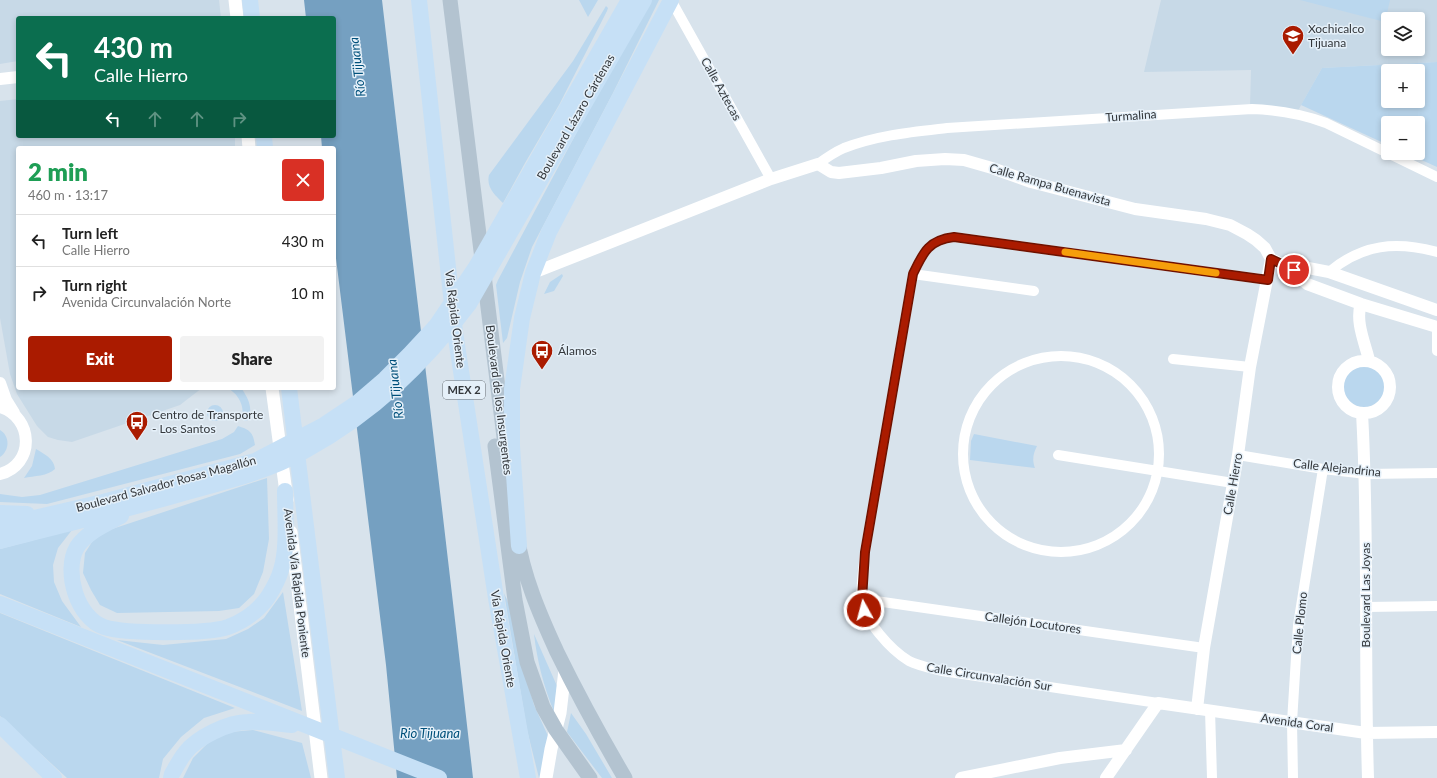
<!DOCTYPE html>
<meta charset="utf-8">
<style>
:root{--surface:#fff;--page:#f2f2f2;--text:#222;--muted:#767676;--line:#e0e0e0;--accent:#aa1b00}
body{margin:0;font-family:Lato,sans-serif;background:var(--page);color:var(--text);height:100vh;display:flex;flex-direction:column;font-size:15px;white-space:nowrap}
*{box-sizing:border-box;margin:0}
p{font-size:13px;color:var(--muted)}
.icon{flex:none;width:22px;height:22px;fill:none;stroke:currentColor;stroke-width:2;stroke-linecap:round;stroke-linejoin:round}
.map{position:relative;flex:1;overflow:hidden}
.panel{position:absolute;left:16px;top:146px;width:320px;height:244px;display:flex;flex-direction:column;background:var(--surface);border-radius:4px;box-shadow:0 2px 6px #0003}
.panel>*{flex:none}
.banner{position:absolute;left:16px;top:16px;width:320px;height:122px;border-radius:4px;box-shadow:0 2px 6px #0003;background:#0b6e4f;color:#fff;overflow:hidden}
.controls{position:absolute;left:1381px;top:12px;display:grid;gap:8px}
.controls a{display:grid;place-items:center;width:44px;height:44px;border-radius:4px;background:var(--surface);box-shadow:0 2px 6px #0003;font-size:20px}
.pin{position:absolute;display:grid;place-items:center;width:34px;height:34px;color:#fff;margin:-17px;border:2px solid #fff;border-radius:50%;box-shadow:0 1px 4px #0007}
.me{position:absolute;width:44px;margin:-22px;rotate:353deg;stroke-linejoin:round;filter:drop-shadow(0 0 3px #0008)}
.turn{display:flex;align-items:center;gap:14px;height:84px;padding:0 12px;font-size:18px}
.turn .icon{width:52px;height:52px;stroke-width:2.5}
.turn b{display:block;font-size:28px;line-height:34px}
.lanes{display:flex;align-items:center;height:38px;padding:0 12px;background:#0003;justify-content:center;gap:20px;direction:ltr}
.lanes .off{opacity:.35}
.round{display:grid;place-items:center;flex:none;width:42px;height:42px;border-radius:4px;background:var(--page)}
.overview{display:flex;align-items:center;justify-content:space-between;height:68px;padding:0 12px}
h1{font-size:24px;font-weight:800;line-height:30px;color:#1e9e55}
.button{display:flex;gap:8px;margin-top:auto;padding:8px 12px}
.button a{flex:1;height:46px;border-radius:4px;background:var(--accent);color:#fff;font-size:16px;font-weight:800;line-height:46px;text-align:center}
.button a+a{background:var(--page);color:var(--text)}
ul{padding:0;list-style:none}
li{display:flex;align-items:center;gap:12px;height:52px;padding:0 12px;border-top:1px solid var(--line)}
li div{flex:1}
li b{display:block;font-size:15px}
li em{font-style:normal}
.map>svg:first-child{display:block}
.built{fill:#c7d9e7;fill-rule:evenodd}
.green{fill:#bad7ee;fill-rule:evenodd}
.water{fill:#75a0c1}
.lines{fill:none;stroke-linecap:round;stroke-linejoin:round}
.minor{stroke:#fff;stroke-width:10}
.tertiary{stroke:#fff;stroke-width:12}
.secondary{stroke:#fff;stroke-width:13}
.primary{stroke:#b3c3d0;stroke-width:15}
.trunk{stroke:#c6e0f6;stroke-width:16}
.route-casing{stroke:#6e1200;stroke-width:10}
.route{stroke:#aa1b00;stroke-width:7}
.slow{stroke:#f59e0b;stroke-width:7}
.labels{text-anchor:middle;stroke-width:3;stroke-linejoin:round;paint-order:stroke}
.shield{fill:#e5f0f9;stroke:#686e74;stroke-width:1}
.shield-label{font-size:11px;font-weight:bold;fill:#33373b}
.poi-label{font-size:12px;fill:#33373b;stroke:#e5f0f9;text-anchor:start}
.street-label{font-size:12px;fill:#33373b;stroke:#e5f0f9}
.water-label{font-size:13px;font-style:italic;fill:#00507b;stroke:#e5f0f9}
</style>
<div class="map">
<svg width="1437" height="778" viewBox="0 0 1437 778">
<rect width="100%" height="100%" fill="#d8e3ec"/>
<!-- built -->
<path class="built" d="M0,0H219L221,18H18V61L0,64Z
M1161,0H1437V62L1322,68L1295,116L1250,107L1251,70L1144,72ZM1388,19H1418V49H1388Z
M18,99V136H235V148H18V388H202L180,405L72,442L58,440L48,437L37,426L17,394L10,374L0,318V101Z"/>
<!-- green -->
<path class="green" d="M579,0H598L588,17Z
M651,0H659L612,95L532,247L520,282L507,338L503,343L496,285L498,280L626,40Z
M1300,0H1390L1385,22Z
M606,6L608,8L607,11L559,105L525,163L503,203C495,195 486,187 489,175L573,61Z
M1437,62V167L1406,153H1418V123H1388V145L1301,105L1322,68ZM1388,71H1418V101H1388Z
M562,274L563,276L554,291L544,294L550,282Z
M1343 386a21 21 0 1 1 42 0a21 21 0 1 1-42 0Z
M227,388L242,389C249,400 253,408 248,420L245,421L242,418C245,406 238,393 227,388Z
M207 413a8 8 0 1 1 16 0a8 8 0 1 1-16 0Z
M238,426C250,430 253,432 255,445L240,454L47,504L0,502V494L22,497L40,495L222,439L234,432Z
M0,430C10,436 10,450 0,457Z
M974,434L1037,446C1033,454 1032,460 1035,468L970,460L971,441Z
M36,449C44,454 54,458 55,469C48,476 34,476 24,478L32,466Z
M267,478L269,539L263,572L254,594L239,608L219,611L117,613L100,605L91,590L83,573L85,553L92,542L103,532Z
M72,530L58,548L53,565L54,582L62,601L81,627L0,594V549Z
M283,592L302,711L117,640L163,645L226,639L248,629L264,618Z
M504,593L512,611L525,673L534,705L548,736L541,778H539L527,730Z
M0,613L235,708L204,718L181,737L163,759L159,778H67L0,716Z
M534,634L557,686L554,712C544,687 537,661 534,634Z
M571,713L586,734L612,778H602L567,732Z
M253,730L302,743L311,778H183L193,758L209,742L230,732Z"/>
<!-- water -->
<path class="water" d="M304,0H382C412,259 444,519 473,778H397L386,665L334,242V148H322L321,136H334V18H306Z"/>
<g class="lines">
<!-- minor -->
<path class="minor" d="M671,0L771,179
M818,164C826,158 835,152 844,148C878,135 912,132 947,128L1252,109C1278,110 1302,114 1326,123L1437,177
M1329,272C1362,244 1396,241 1437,252
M913,274L1034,291
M1437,327V351
M963 454a98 98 0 1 1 196 0a98 98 0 1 1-196 0Z
M1173,359L1250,367
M1058,455L1233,483
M1238,455L1323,469L1366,474L1437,473
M862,599L1204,648
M1366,607L1437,606
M1158,703L942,671C931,668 919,666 909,661C891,650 864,621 862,599C860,585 864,567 865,552L913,274C923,253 928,240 954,237L1268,280
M1210,710L1212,778
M1293,778L1292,722L1298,625L1323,469"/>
<!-- tertiary -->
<path class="tertiary" d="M0,79L18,77
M1271,259L1294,270L1301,279L1307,284L1361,304L1437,327
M1294,270L1303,267L1329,272L1437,310
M533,273L771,179L818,164L831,172L839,173L881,168L916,161L945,159L964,160L992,168L1031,182L1135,209L1206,219L1230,225L1247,234L1256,240L1265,248L1271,259
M1361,304C1355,321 1365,343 1369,360
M1338 387a26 26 0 1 1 52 0a26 26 0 1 1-52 0Z
M0,383L6,400L14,413
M0,407C34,417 35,465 0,474
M1362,413C1369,535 1364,656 1368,778
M1197,709L1204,648L1238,455L1250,367L1271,259
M961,778L1060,758L1126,750
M1106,778L1158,703L1366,733L1437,732"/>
<!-- secondary -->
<path class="secondary" d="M235,0L237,18
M248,136L249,148
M272,388L287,500
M291,532L321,778
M546,778L551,749L560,713L565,670"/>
<!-- primary -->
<path class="primary" d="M450,0L507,461
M495,446L515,600L527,662L543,707L556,730L590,778
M517,535C523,576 540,615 557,652C578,695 601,737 625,778"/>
<!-- trunk -->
<path class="trunk" d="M250,0L252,18
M419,0L455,332L496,598L528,778
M264,136L265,148
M289,388L337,778
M0,513L27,514
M121,516C106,524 87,532 77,547C63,571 77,618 104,627C125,634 208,634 228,627C244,621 258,611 268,597C273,589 279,578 281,570C288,549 285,514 285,491
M0,526L103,502L255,461L324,425L357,403L385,379L409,355L436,326L476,267L629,0
M0,541C62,525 125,510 187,492C228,481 269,471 306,450C373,413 423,365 469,304L644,0
M519,546L512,446V389L522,318L533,273L549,232L671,0
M0,604L439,778
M0,725L54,778
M171,778L172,774C176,767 180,759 185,753C197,737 229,722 248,722C263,721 278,724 292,725"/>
</g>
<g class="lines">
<!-- route casing -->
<g class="route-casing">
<path id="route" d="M864,610L862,599L865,552L913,274C923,253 928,240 954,237L1268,280L1271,259L1294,270"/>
</g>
<!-- route -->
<use href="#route" class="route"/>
<!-- slow -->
<path class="slow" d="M1065,252L1216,273"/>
</g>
<!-- icons -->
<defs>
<g id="university-pin" transform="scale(1.15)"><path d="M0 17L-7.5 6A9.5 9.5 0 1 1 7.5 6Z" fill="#aa1b00" stroke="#e5f0f9"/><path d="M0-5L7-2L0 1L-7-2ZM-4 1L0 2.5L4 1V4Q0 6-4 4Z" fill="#fff"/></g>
<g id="bus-pin" transform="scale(1.15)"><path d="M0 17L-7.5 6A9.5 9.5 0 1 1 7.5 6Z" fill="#aa1b00" stroke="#e5f0f9"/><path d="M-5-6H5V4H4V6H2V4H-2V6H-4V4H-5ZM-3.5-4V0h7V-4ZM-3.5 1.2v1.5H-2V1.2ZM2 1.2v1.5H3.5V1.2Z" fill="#fff"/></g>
</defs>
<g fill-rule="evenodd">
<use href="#university-pin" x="1293" y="36"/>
<use href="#bus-pin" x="542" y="351"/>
<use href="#bus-pin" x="137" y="422"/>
</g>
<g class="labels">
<!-- shield labels -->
<rect class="shield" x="443" y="381" width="42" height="18" rx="3"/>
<g class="shield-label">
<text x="464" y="394">MEX 2</text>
</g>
<!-- poi labels -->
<g class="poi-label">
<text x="1308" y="33">Xochicalco<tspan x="1308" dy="14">Tijuana</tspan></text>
<text x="558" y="355">Álamos</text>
<text x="152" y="419">Centro de Transporte<tspan x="152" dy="14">- Los Santos</tspan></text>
</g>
<!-- street labels -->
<g class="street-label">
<text transform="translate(721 89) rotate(61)" y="4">Calle Aztecas</text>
<text transform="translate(1131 116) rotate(-4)" y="4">Turmalina</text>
<text transform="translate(576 117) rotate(-60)" y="4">Boulevard Lázaro Cárdenas</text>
<text transform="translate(1050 185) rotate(16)" y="4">Calle Rampa Buenavista</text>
<text transform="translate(455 319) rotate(83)" y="4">Vía Rápida Oriente</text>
<text transform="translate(499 400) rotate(83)" y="4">Boulevard de los Insurgentes</text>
<text transform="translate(1337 468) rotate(6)" y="4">Calle Alejandrina</text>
<text transform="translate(166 484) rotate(-15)" y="4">Boulevard Salvador Rosas Magallón</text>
<text transform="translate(1233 484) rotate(-80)" y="4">Calle Hierro</text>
<text transform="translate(297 583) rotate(83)" y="4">Avenida Vía Rápida Poniente</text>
<text transform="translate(1366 595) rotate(-90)" y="4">Boulevard Las Joyas</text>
<text transform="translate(1033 623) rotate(8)" y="4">Callejón Locutores</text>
<text transform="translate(1300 623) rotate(-84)" y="4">Calle Plomo</text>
<text transform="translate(503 639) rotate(80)" y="4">Vía Rápida Oriente</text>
<text transform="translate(989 677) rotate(9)" y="4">Calle Circunvalación Sur</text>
<text transform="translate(1297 723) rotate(8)" y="4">Avenida Coral</text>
</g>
<!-- water labels -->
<g class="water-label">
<text transform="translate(357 67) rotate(-97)" y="5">Río Tijuana</text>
<text transform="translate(395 389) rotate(-97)" y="5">Río Tijuana</text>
<text x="430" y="738">Rio Tijuana</text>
</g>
</g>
</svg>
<div class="controls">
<a><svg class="icon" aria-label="layers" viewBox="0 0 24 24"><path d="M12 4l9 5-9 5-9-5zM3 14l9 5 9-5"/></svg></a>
<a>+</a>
<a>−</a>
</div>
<div class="pin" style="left:1294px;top:270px;background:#d93025"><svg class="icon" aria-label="arrive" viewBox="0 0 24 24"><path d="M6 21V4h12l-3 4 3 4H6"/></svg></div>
<svg class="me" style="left:864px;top:610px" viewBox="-20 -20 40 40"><circle r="17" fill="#aa1b00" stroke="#fff" stroke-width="3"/><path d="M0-11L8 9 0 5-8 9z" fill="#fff"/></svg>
<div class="banner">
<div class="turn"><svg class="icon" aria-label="left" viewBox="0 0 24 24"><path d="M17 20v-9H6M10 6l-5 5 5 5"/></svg><div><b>430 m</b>Calle Hierro</div></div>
<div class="lanes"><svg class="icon" aria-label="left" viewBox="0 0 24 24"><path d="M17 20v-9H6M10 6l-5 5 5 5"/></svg><svg class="icon off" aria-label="ahead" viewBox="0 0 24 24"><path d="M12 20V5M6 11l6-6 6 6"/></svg><svg class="icon off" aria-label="ahead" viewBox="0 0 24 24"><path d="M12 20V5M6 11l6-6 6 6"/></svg><svg class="icon off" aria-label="right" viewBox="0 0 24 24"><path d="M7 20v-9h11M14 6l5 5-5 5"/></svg></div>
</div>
<section class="panel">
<div class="overview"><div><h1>2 min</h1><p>460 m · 13:17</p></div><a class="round" style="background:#d93025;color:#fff"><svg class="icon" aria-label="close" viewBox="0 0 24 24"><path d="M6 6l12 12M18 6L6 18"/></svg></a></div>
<ul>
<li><svg class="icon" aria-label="left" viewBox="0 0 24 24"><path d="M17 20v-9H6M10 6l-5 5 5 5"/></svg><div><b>Turn left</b><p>Calle Hierro</p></div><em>430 m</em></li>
<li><svg class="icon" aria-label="right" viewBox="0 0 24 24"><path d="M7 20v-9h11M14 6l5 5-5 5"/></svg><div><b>Turn right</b><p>Avenida Circunvalación Norte</p></div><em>10 m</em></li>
</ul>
<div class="button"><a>Exit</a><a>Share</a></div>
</section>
</div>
